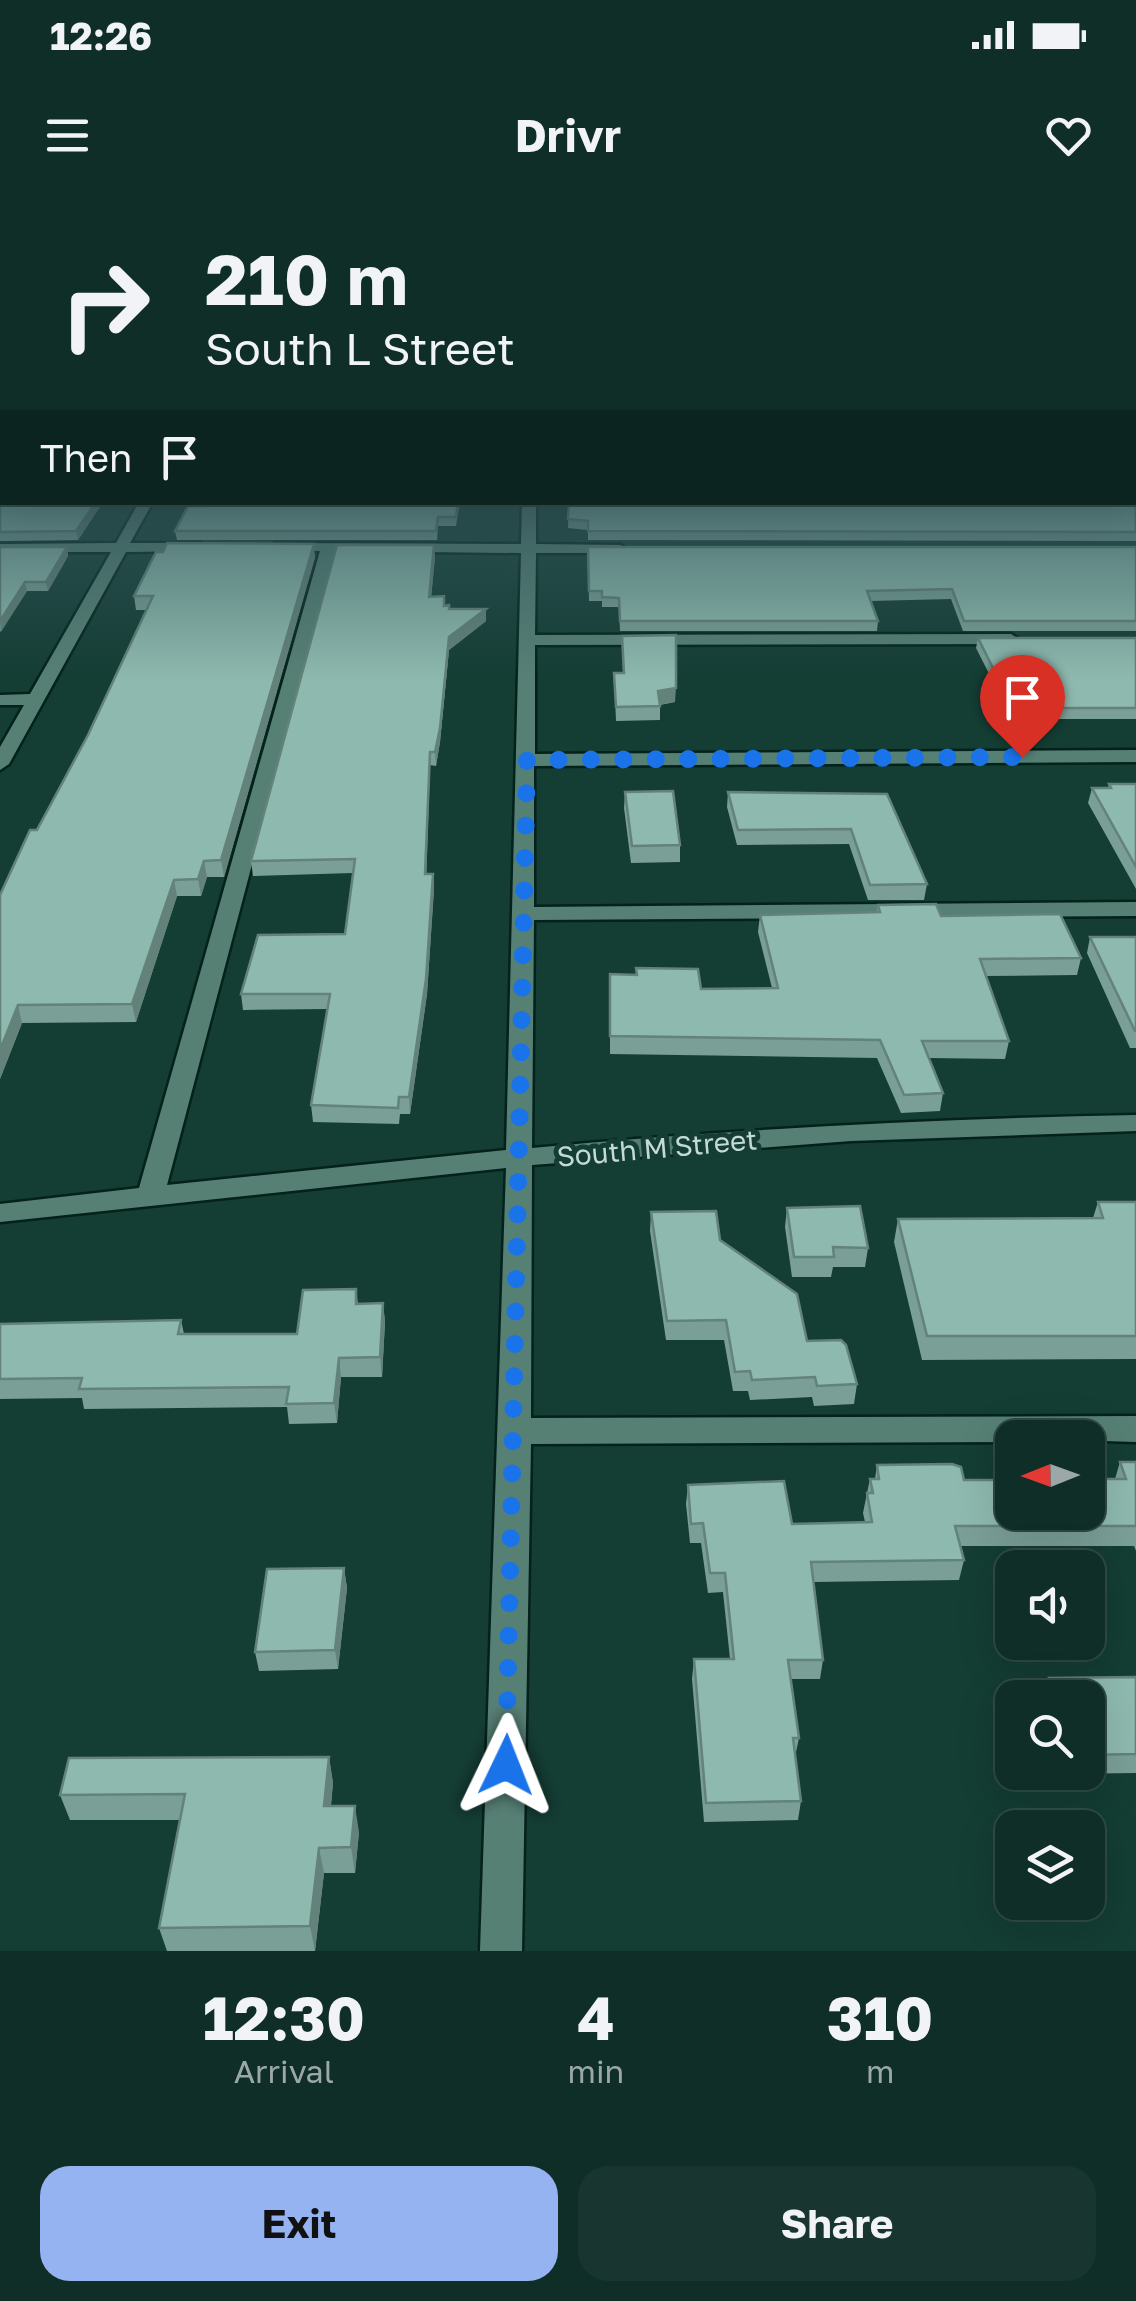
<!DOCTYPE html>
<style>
:root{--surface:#0f2e27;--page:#18362f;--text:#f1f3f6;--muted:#9ba8a7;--line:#2f4a44;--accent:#95b2f1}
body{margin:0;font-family:"Golos Text",sans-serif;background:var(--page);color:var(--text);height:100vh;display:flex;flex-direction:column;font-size:38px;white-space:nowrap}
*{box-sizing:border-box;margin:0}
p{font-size:32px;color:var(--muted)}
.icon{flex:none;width:55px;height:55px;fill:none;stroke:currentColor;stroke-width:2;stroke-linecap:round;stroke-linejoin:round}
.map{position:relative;height:1751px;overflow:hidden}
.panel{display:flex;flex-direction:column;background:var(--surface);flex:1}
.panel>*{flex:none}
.hud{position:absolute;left:0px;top:0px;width:1138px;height:305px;box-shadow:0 10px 40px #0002,0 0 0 2px var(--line);background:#0f2e27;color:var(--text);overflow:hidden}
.needle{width:65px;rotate:269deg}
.buttons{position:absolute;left:995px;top:1220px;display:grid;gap:20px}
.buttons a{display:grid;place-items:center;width:110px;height:110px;border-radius:20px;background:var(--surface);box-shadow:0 10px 40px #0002,0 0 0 2px var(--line);font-size:50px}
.pin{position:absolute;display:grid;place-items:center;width:85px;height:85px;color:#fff;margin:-102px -42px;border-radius:50% 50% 50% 0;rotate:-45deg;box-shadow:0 0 10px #0007}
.pin .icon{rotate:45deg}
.me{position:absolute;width:110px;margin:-55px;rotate:2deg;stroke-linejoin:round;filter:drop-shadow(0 0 8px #0008)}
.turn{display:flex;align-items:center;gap:35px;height:210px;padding:0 40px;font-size:45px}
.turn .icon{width:130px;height:130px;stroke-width:2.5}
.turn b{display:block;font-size:70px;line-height:85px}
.then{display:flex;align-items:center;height:95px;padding:0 40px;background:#0003;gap:20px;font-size:38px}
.eta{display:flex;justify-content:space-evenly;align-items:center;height:170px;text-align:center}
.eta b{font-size:60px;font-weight:700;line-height:70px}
.cta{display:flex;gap:20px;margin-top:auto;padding:20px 40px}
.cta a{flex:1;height:115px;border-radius:30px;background:var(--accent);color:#111;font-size:40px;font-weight:700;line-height:115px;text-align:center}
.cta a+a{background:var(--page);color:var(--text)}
.status{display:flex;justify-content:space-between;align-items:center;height:70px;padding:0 50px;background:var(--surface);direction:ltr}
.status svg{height:28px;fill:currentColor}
header{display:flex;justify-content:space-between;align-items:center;height:130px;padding:0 40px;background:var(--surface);font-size:45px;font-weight:700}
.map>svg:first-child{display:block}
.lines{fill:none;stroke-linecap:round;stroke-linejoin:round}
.minor-casing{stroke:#03221c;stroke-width:5}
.minor{fill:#578075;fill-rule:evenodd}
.wall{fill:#7a9f96}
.shaded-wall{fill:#63827a}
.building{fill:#8eb9ae;stroke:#63827a;stroke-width:2.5}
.route{stroke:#1a73e8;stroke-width:18;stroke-dasharray:0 32.4}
.labels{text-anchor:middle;stroke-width:10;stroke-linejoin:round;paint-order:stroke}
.street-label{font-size:28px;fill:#c4dad4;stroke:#143d34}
</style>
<div class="status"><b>12:26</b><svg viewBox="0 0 49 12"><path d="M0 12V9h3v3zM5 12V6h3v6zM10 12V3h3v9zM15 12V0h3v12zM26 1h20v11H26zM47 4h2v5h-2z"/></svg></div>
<header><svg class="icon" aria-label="menu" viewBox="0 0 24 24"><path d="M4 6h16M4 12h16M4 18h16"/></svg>Drivr<svg class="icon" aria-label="heart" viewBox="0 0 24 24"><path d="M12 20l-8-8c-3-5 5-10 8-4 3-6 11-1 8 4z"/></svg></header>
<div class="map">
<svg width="1136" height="1751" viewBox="0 0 1136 1751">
<rect width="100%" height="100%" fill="#143d34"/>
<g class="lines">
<!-- minor casing -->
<g class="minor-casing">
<path id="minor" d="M139,302H153L130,343H200L207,347L200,351L126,352L9,564L0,570V547L24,505H0V495L30,494L111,352H0V344L116,343Z
M522,302H536V344L620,345L627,349L620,353H536L535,435L1011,434L1019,439L1011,444L535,445V554L1136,550V562L534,566V707L1136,702V716L534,720L532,948C733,929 934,919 1136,915V931L851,941L532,965L531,1218L1136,1216V1242L1012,1238V1242L531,1244L522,1751H480L506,968L0,1022V1004L139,988L320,351L280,350L273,346L275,343L521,344ZM335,351L521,353L506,950L167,985Z"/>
</g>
<!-- minor -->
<use href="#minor" class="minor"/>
</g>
<!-- wall -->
<path class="wall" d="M0,235L103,302L78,340L0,341Z
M1136,275V341L588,340V330L568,328L569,302Z
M209,302H460L456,326H438L437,340H177L175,331L207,306Z
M0,347H67L68,356L48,391H27L0,432Z
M588,347H1136V431H963L951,399L870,401L878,421L877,431H620L619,407H602V401H589Z
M315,357L224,677H207L201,696H177L136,822L22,823L0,879V695L88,535L147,410H136L134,396Z
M435,357L431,397L449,409H486V421L449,450L440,542L436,566L430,565L426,674H433L434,689L427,794L410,914H400L399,924L313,922L311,905L327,809L243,810L241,794L345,734L353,673L253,676L251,661Z
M622,436L675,502L660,505V520L616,521L614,473H623Z
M978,438H1136V519H1012L976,448Z
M1109,584H1136V689L1088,603L1092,588H1108Z
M625,592L680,645V662L631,663L624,608Z
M728,592L830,594L927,684L924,700H868L849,644L737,645L727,607Z
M878,705L941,716L1081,758L1077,775L986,776L1009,841L1005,859L929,858L943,893L940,911L901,913L877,858L610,854V774L701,789L772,788L758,732L760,715L877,713Z
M1090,737H1136V848H1130L1087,753Z
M1098,1002H1136V1159L922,1160L894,1042L898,1019L1093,1018Z
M787,1008L868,1048L865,1067H833L831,1077H792L785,1027Z
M651,1012L720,1040L807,1141L857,1184L854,1204L814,1206L812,1197L750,1200L748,1191H733L724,1140H666L650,1031Z
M356,1089L358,1104L383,1103L385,1122L382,1177H341L337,1223L289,1224L287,1207L84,1209L82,1198L0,1199V1124L181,1120L184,1134H297Z
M1120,1262H1136V1351L1134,1346H960L964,1360L959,1380L813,1382L823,1460L820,1479H790L799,1538L795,1557L801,1601L798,1620L704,1622L692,1479L694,1459H730L723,1392L708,1393L701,1343H690L686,1304L688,1285L792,1324L865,1322L863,1313L867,1293L870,1279H875L877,1265L964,1280L1115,1279Z
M344,1368L347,1388L338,1469L259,1471L255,1452Z
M1136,1477V1573L1062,1574L1061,1572H1088V1498H1042L1049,1478Z
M329,1557L333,1583L331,1606L359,1632L355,1673H324L315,1751H167L159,1728L180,1620H70L60,1595Z"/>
<!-- shaded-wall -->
<path class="shaded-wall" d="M96,302H103L78,340L76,331Z
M314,344L315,357L224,677L221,660Z
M434,345L435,357L430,409L429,397Z
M67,347L68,356L48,391L46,382Z
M25,382L27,391L1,432L0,421Z
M486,409V421L449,450L440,542L436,566L435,552L449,437Z
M676,488L675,502L658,505V491Z
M430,552V565L426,689L425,674Z
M204,661L207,677L201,696L198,679Z
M433,674L434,689L427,794L410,914L409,897Z
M174,680L177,696L136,822L132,804Z
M18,805L22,823L0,879V850Z
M383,1103L385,1122L382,1177L380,1157Z
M339,1158L341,1177L337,1223L334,1203Z
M344,1368L347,1388L338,1469L335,1450Z
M329,1557L333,1583L328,1632L324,1606Z
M355,1606L359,1632L355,1673L351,1647Z
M319,1648L324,1673L315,1751L310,1726Z"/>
<!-- building -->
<path class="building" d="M0,235H2V302H96L76,331L0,332Z
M1135,275L1136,332L588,331V321L568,319L569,302H1135Z
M209,302H458L456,317H438L436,331H175L188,306H207Z
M167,343L314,344L221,660L204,661L198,679L174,680L132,804L18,805L0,850V695L30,630H37L88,535L153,396H134L156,352H163Z
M337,345H434L429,397L444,396V406L449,405V409H486L449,437L440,528L435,552H430L425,674H433L426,779L409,897H399L398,908L311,905L330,794H241L258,735L345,734L355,659L251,661Z
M0,347H67L46,382H25L0,421Z
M588,347H1136V421H964L952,389L867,391L878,421H620L619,398L602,397V391H589Z
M676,435V488L658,491L660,506L616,507L614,473H624L622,436Z
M978,438H1136V508H1013Z
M1109,584H1136V667L1092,588H1111Z
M673,591L680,645L632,646L625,592Z
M728,592L887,594L927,684L870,685L851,629L738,630Z
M936,704L941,716L1060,714L1081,758L980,759L1009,841H922L943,893L904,895L880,840L610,836V774L637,775L636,768L698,769L701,789L778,788L760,715L880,712L878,705Z
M1090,737H1136V831H1135Z
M1098,1002H1136V1136H927L898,1019L1103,1018Z
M860,1006L868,1048L833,1047L834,1057H794L787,1008Z
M716,1011L720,1040L797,1094L807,1141L841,1140L846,1145L857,1184L817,1186L815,1177L752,1180L750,1171L735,1172L726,1120L667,1121L651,1012Z
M356,1089V1104L383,1103L380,1157L339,1158L334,1203L286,1204L289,1187L79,1189L82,1178L0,1179V1124L181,1120L178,1134H297L303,1090Z
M1120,1262H1136V1326H955L964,1360L811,1362L823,1460H788L799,1538H793L801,1601L706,1603L694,1459H734L725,1373H710L703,1323L691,1324L688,1285L784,1281L792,1324L872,1322L867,1293H873L870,1279H879L877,1265L952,1264L961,1267L964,1280H1012V1312H1088V1279H1126Z
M344,1368L335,1450L255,1452L267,1369Z
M1136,1477V1554L1088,1555V1498H1054L1049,1478Z
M329,1557L324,1606H355L351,1647L319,1648L310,1726L159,1728L185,1594L60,1595L69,1558Z"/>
<!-- sky -->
<linearGradient id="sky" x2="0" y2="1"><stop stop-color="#0b221d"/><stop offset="0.49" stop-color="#34575c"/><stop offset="1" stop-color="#34575c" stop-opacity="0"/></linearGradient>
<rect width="1136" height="480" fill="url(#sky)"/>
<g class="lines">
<!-- route -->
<path class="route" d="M506,1565L527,560L1022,557"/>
</g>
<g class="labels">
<!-- street labels -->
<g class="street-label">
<text transform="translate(657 948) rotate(-5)" y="10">South M Street</text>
</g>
</g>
</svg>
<div class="buttons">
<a><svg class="needle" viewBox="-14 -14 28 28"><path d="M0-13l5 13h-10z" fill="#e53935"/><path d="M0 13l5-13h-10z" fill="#9ba8a7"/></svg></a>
<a><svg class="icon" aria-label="sound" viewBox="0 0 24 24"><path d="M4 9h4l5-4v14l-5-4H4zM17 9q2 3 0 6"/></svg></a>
<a><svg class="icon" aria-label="search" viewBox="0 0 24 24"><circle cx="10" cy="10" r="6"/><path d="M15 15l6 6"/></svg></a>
<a><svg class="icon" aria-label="layers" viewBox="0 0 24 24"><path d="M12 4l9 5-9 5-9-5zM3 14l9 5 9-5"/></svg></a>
</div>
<div class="pin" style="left:1022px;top:557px;background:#d93025"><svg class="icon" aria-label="arrive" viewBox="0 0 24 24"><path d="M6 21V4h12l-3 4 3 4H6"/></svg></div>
<svg class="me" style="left:506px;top:1565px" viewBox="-20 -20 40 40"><path d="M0-17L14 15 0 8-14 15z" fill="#1a73e8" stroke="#fff" stroke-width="4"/></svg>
<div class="hud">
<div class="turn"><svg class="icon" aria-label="right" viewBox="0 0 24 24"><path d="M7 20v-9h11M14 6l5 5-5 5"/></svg><div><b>210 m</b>South L Street</div></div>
<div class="then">Then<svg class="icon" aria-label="arrive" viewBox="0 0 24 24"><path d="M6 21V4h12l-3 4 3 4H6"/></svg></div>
</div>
</div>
<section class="panel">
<div class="eta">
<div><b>12:30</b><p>Arrival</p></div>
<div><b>4</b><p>min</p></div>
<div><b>310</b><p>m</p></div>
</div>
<div class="cta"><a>Exit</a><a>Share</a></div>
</section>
